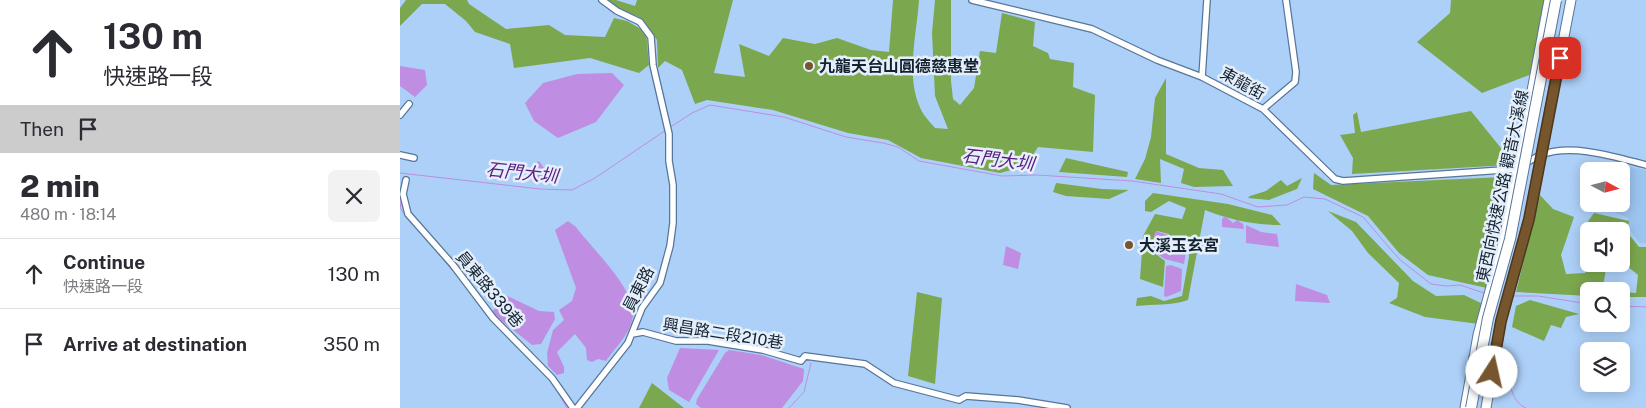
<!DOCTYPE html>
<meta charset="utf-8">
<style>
:root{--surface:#fff;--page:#f2f2f3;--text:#2b2b33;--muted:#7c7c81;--line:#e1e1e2}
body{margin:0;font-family:"Public Sans","Noto Sans TC",sans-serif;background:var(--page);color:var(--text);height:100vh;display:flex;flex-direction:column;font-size:19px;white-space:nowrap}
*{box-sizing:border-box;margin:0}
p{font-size:16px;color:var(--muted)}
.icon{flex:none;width:28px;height:28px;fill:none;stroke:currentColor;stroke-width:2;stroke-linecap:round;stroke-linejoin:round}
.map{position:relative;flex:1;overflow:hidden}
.sheet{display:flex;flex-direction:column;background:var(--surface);width:400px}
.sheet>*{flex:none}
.top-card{background:#fff;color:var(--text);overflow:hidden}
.needle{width:32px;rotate:97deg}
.tools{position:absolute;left:1180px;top:162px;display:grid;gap:10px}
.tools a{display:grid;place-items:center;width:50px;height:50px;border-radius:8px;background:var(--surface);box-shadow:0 2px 12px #0003;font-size:25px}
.pin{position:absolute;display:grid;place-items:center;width:42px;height:42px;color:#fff;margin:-21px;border-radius:10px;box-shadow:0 2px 8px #0006}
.me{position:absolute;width:55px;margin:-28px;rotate:10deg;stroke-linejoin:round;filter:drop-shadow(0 0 4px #0008)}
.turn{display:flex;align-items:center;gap:18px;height:105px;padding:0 20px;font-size:22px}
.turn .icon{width:65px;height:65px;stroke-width:2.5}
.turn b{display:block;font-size:35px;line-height:42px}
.then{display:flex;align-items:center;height:48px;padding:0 20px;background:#0003;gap:10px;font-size:19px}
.round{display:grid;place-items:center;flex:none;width:52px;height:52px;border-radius:8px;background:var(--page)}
.summary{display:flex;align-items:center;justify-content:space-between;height:85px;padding:0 20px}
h1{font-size:30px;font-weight:800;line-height:38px}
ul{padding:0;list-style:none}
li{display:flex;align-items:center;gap:15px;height:70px;padding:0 20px;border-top:1px solid var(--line)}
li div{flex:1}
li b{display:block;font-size:19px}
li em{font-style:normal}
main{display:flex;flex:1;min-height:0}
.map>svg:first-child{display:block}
.built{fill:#9bc4ef}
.forest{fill:#7ba74e}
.water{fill:#bf8de1}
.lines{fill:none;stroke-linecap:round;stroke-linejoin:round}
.stream{stroke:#bf8de1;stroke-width:1}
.street-casing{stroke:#56769a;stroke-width:8}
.primary-casing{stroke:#56769a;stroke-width:11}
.street{stroke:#fff;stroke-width:5.5}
.primary{stroke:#fff;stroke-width:9}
.highway-bridge-casing{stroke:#56769a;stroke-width:12;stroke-linecap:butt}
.highway-bridge{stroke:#fff;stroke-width:10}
.route-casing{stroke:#4d381d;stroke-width:12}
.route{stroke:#77562d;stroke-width:9}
.poi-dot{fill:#77562d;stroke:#e4effb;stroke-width:2}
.labels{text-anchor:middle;stroke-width:5;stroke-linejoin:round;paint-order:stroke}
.poi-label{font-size:16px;font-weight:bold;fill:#142230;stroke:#e4effb;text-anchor:start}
.street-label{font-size:16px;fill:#142230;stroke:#e4effb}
.water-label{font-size:18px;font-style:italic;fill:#5d1d7f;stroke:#e4effb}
</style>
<main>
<section class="sheet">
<div class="top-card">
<div class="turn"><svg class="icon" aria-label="ahead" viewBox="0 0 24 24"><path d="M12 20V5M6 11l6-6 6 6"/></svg><div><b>130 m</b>快速路一段</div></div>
<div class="then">Then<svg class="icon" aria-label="arrive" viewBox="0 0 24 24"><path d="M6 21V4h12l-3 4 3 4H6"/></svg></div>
</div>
<div class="summary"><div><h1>2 min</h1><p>480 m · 18:14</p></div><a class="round"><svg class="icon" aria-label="close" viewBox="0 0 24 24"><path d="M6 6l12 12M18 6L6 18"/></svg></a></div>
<ul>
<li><svg class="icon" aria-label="ahead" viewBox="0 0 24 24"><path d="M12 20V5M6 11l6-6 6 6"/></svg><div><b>Continue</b><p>快速路一段</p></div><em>130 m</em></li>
<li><svg class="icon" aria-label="arrive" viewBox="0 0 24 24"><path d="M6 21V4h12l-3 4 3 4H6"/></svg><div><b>Arrive at destination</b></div><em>350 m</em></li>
</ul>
</section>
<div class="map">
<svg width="1246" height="408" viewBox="0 0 1246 408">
<rect width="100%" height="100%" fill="#add0f8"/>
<!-- built -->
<path class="built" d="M1205,162L1246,170V243H1240L1229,229L1228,218L1198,205L1221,204V171H1204Z"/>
<!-- forest -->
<path class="forest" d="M6,0H67L69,4L106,29L149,25L165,35L205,37L214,18L227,21L246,32L249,65L239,73L190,58L114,68L110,44L75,32L66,21L45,4H22L0,26V8Z
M206,0H216L235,6L237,0H333L314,73L345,77L339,44L369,56L383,38L415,44L437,38L471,50L489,52L493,0H519C517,32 506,74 519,105C522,114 529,121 535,128L548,129L535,96L532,33L535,0H551V81L553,99L560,105L574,88L580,51L596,53L602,13L635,22L633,46L648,53L650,59L674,63L673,87L695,95L693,152L638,147L626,166L600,173L521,158L488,140L448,133L373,110L307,100L295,104L282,70L265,61L258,68L257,40L239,17L212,6Z
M1051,0H1145L1132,74L1082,93L1017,42L1050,13Z
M766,78V154L799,168L823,170L833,186L794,187L781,183L784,169L760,159L761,183L735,179L745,159L751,137L755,98Z
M1071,111L1109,158V165L952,174L953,158L940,135L955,133L953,115L957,112L961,132Z
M666,158L728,172L727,177L659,172Z
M914,173L931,185L1103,177L1110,179L1087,288L1028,275L999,253L968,216L913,189Z
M902,178L897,189L869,200L848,198L850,196L866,191L881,180L887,186Z
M656,183L702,189L729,190L709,199L666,196L653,192Z
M753,193L828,204L872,215L881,225C853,225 831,220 805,210L788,300C770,306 754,304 736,306L737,298L751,296L764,301L782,296L789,257V237L785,236L778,251L768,249L769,234L757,231L753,252L765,261L763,287L740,279L743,236L755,214L782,219L786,208L769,201L751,212L745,211V201Z
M1140,195L1153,209L1174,217L1161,255L1166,274L1185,273L1189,264H1207L1203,286L1207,291H1189V296L1116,292Z
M928,211L956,222L1013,281L1036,296L1064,295L1083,304L1079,324L1025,317L989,303L997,298L999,283L968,253L952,231Z
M1194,213L1229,221L1227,232L1239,247H1246V297H1221V292L1236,293L1238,275L1221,261V231L1189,232L1184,227Z
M517,292L542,298L535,384L508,376Z
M1130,300L1179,314L1166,317L1161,328L1151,325L1144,341L1112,327L1116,306Z
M252,383L284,408H239Z"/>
<!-- water -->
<path class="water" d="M0,66L25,70L27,85L15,97L0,86Z
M212,73L224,85L196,122L158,138L134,121L125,103L143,83L177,74Z
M139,161L153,181H136L129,170Z
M825,216L833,223L837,220L843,224L844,229L822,227V219Z
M168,221L176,227C193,250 233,286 233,314C233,331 215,348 206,361L198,359L192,362L187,360L186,348L175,334L157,352L164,367V373L157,375L148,366L147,353L153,330L164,320L159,310L172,301L176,288L155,230Z
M846,225L861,232L877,234L879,247L846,243Z
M755,231L769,235L768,253L776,254L783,236L788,238L784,264L765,259L754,252L752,246Z
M606,246L621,253L618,269L603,265Z
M771,265L782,269L781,291L766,297L764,296L766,266Z
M896,284L927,295L930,303L895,301Z
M103,294L139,311L154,312L155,319L141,344L132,345L92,313Z
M280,348L319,350L289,402L269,390L267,378Z
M329,350L361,355L404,369L403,381L382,408H301L296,404L297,399L325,353Z"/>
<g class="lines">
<!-- stream -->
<path class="stream" d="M269,128L292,113L310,105L384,117L446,137L483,143L498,147L519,161L602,176L637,175L732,181L821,194L858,207L887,205L904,197L925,199L963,217L999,259L1031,284L1046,286L1060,285L1084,293
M0,173L140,189L172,190L195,178L266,130
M1,191L2,183
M0,201L1,209L5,215L60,279
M1113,296H1138L1189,304
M1221,306L1246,307
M84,310L93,323L136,366
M1106,355C1109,373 1108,401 1126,408
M155,387L167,408
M389,408L404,392L411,363"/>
<!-- street casing -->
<g class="street-casing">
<path id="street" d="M572,0L692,29L757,60L802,77L863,109L935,179L943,181L1117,169C1125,164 1133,158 1141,155C1172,143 1215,157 1246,165
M802,77L807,0
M863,109L895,82L896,72L886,0
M0,115L9,104
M0,155L14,158
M6,180L3,194L8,214L53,265L93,318L152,378L173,408
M232,334L243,332L276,341H308L363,350L401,361L405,356L465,364L494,383L559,400L566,396L618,400L667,408
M177,408L228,343L242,308L260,283L270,246L273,223V185L269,161V134L253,65L251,37L240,22L217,11L202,0"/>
</g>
<!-- primary casing -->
<g class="primary-casing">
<path id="primary" d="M1065,408L1078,335L1105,235L1149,0
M1086,408L1101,321L1129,219L1171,0"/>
</g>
<!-- street -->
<use href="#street" class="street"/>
<!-- primary -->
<use href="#primary" class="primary"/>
<!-- highway-bridge casing -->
<g class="highway-bridge-casing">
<path id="highway-bridge" d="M1071,408L1088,318L1110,239L1156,0"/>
</g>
<!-- highway-bridge -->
<use href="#highway-bridge" class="highway-bridge"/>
</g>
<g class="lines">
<!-- route casing -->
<g class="route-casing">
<path id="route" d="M1092,372L1101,321L1129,219L1160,58"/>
</g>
<!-- route -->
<use href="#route" class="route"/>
</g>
<!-- markers -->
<g class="poi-dot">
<circle cx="409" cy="66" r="5"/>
<circle cx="729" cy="245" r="5"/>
</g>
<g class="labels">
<!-- poi labels -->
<g class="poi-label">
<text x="419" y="72">九龍天台山圓德慈惠堂</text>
<text x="739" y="251">大溪玉玄宮</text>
</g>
<!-- street labels -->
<g class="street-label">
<text transform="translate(843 83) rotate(29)" y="6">東龍街</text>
<text transform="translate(1102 186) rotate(-78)" y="6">東西向快速公路 觀音大溪線</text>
<text transform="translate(90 289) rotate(50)" y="6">員東路339巷</text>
<text transform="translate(238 289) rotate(-63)" y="6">員東路</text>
<text transform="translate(323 333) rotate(9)" y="6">興昌路二段210巷</text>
</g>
<!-- water labels -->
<g class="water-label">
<text transform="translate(598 160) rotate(7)" y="6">石門大圳</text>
<text transform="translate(122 173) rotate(6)" y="6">石門大圳</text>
</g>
</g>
</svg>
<div class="tools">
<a><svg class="needle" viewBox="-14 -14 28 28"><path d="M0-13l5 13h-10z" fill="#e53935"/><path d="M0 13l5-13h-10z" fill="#7c7c81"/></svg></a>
<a><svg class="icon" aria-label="sound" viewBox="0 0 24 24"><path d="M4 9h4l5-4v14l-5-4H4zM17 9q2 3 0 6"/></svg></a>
<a><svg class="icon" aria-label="search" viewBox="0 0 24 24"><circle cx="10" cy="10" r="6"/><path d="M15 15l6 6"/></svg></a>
<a><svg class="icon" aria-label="layers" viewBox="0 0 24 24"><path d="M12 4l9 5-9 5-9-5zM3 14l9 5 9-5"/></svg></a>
</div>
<div class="pin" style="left:1160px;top:58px;background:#d93025"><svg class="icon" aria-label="arrive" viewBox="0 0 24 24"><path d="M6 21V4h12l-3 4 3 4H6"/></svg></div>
<svg class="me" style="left:1092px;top:372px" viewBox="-20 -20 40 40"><circle r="19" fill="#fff"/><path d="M0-13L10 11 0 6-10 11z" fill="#77562d"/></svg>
</div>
</main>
